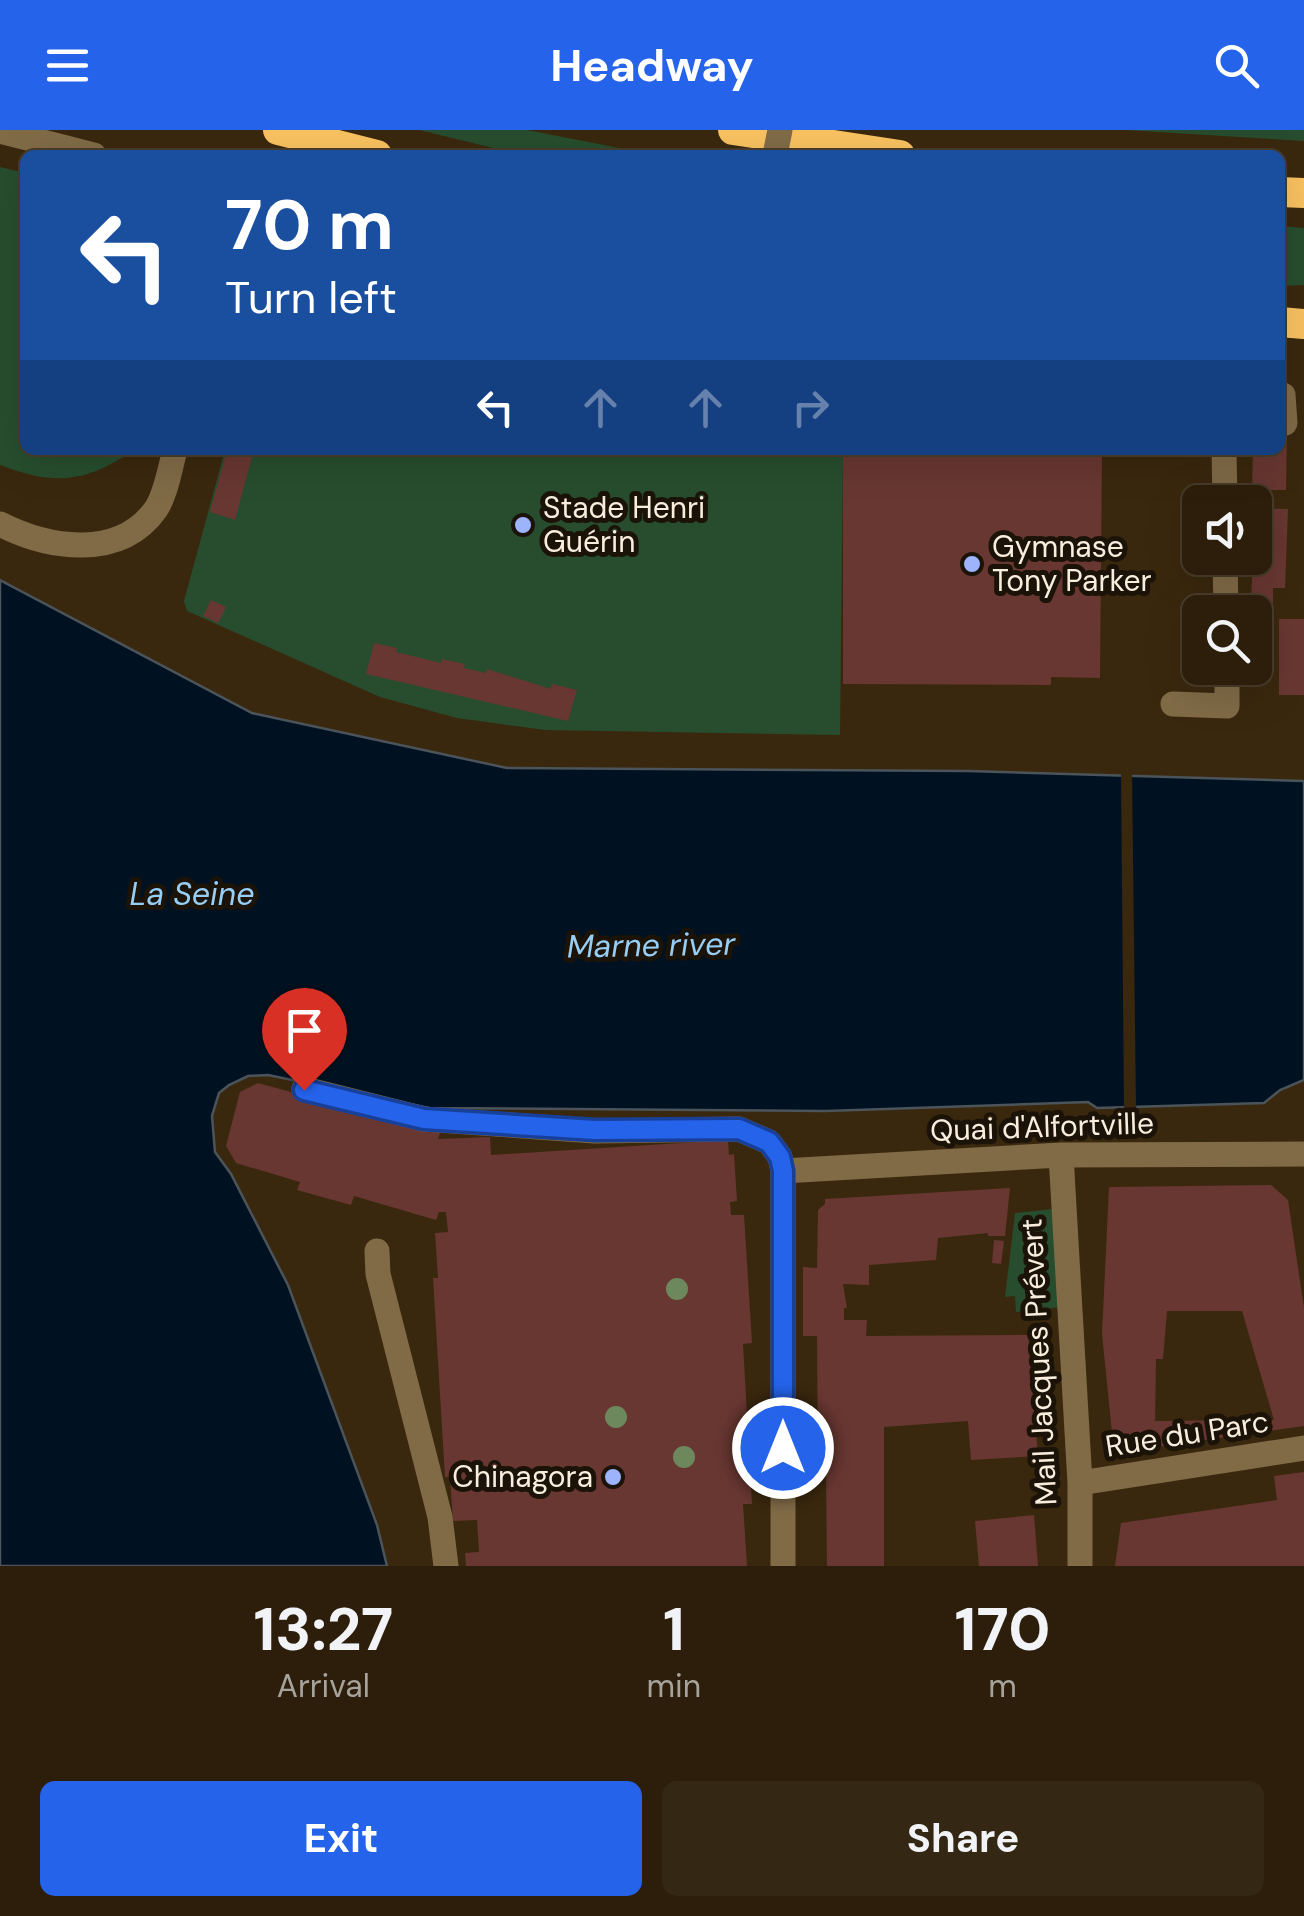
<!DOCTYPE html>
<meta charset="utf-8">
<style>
:root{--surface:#2c1e0a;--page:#342713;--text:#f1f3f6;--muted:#a6a29c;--line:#483c2b;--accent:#2563eb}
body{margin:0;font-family:"DM Sans",sans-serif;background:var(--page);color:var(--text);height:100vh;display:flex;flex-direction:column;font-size:38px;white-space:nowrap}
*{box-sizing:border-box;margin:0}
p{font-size:32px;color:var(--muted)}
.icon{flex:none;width:55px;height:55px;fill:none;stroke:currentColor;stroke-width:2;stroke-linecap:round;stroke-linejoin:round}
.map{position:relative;height:1436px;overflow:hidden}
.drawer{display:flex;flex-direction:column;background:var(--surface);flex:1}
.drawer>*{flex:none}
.banner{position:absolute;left:20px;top:20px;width:1265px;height:305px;border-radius:15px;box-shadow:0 10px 40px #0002,0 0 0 2px var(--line);background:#1a4fa0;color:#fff;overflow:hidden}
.fabs{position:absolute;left:1182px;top:355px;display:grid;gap:20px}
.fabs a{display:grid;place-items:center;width:90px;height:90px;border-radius:15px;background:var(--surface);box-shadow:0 10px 40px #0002,0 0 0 2px var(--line);font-size:50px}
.pin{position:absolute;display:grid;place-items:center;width:85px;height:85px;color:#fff;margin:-102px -42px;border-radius:50% 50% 50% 0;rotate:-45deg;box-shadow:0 0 10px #0007}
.pin .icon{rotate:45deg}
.me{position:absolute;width:110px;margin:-55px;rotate:0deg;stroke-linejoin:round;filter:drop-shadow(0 0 8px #0008)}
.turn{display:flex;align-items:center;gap:35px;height:210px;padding:0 40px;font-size:45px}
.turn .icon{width:130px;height:130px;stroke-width:2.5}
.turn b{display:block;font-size:70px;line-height:85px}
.lanes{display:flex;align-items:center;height:95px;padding:0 40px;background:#0003;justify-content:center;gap:50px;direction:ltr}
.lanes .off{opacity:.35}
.eta{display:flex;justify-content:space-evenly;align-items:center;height:170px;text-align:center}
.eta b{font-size:60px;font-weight:700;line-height:70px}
.cta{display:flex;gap:20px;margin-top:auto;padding:20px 40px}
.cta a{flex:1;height:115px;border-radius:15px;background:var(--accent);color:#fff;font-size:40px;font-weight:700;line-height:115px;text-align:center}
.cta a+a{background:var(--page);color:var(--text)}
header{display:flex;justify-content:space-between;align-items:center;height:130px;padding:0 40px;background:var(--accent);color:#fff;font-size:45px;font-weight:700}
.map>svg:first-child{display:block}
.green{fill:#274d2e}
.water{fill:#001221;stroke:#4b545a;stroke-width:2.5}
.pier{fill:#3a280e}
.building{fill:#683731;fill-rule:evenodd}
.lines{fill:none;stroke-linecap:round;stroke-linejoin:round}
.minor{stroke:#816b47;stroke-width:25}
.highway{stroke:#f9c261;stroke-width:30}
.minor-bridge{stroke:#816b47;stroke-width:25}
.tree{fill:#6e885e}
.route-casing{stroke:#184099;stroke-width:25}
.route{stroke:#2563eb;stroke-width:18}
.poi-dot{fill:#9db4fd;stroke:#1b1308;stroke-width:4}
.labels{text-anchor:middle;stroke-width:10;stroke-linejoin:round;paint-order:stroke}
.poi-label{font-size:30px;fill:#f9edde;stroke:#1b1308;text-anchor:start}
.street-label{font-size:30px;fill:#f9edde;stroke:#1b1308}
.water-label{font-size:32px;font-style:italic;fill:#97cef6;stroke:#1b1308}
</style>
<header><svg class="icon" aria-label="menu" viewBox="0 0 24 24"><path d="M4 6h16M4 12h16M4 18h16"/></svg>Headway<svg class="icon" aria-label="search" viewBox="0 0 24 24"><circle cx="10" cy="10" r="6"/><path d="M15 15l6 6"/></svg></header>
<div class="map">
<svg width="1304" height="1436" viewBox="0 0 1304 1436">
<rect width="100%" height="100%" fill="#3a280e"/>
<!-- green -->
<path class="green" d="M419,0H527L655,25H522Z
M1125,0H1304V11Z
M0,37L25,43V320H134C85,353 55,356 0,335Z
M1280,96L1304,98V155L1280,156Z
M225,320H843L840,605L545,600L457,588L380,567L187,481L184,471Z
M1053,1079L1061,1177L1016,1182L1015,1166L1005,1167L1015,1083Z"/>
<!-- water -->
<path class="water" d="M0,450L252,583L507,638L968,641L1304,651V950L1280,960L1264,973L1097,978L1088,972L826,981L429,978L268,945L248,946L229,955L219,963L212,986L215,1022L231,1044L288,1155L377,1395L387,1436H0Z"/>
<!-- pier -->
<path class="pier" d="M1121,640L1132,641L1136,982H1124Z"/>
<!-- building -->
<path class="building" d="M1280,301H1287L1286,360H1252L1253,320H1280Z
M227,320H254L235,390L210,382Z
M843,320H1102L1100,548L1051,547V555L843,554Z
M1255,378L1288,379L1285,458H1273V473L1251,472Z
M211,470L226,477L218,493L203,486Z
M1279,489H1304V565H1279Z
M374,513L397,518L396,522L441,533L442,529L465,534L464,538L486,543L487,539L551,559L552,554L577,560L568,591L366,544Z
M258,953L440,1003L438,1009L490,1007L491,1025L728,1010L729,1025L734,1024L737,1071L730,1072L731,1085H744L752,1213L743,1214L752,1374H743L747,1436H466L465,1423L479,1422L477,1390L453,1391L450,1347H445L433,1148H438L435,1103L448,1102L446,1082H439L436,1090L354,1066L351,1075L297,1060L300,1052L236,1033L226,1016L240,962Z
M1271,1055L1288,1070L1304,1178V1296L1114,1323L1102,1204L1109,1057ZM1167,1181H1242L1274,1290L1155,1291L1156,1229H1163Z
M1010,1058L1005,1106H988V1103L938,1108L936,1130L869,1135V1155L843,1154L847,1178H844V1190H867L866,1206L1028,1205L1038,1326L971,1330L968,1291L884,1297V1436H827L826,1344H818L817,1206H803V1137L817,1138L818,1080L825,1074V1069Z
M994,1110L1004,1111L1001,1134L992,1133Z
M1304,1342V1436H1115L1121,1393L1277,1370L1274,1346Z
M1034,1385L1038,1436H979L975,1391Z"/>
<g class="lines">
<!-- minor -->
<path class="minor" d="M0,1L94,25
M1283,265L1285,293
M1224,320L1225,372
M0,394C49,419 120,430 156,379C166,364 170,338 175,320
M1225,428L1226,482
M1173,574L1227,576V538
M304,959L424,989L595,1001L739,999L769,1012L780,1027L783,1041V1436
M1061,1025L1080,1353V1436
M783,1041L1061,1025L1304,1024
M377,1121L378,1144L440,1387L446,1436
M1080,1353L1304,1318"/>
<!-- highway -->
<path class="highway" d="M278,0L377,25
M733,0L900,25
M1280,62L1304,63
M1280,192L1304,194"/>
<!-- minor-bridge -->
<path class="minor-bridge" d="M775,25L780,0"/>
</g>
<!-- trees -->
<g class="tree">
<circle cx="677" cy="1159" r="11"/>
<circle cx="616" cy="1287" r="11"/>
<circle cx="684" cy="1327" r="11"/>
</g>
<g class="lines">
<!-- route casing -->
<g class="route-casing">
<path id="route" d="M304,960L424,989L595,1000L739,999L769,1012L780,1027L783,1041V1318"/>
</g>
<!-- route -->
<use href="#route" class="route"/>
</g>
<!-- markers -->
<g class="poi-dot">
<circle cx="523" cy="395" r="10"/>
<circle cx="972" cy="434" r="10"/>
<circle cx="613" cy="1347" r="10"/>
</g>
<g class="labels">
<!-- poi labels -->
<g class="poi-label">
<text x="543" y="388">Stade Henri<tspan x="543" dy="34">Guérin</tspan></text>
<text x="992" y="427">Gymnase<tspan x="992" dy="34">Tony Parker</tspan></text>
<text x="593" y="1357" text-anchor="end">Chinagora</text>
</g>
<!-- street labels -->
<g class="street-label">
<text transform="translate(1042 997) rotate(-2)" y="10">Quai d'Alfortville</text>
<text transform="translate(1039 1232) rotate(-93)" y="10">Mail Jacques Prévert</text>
<text transform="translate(1187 1304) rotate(-9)" y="10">Rue du Parc</text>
</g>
<!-- water labels -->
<g class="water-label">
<text x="192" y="775">La Seine</text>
<text transform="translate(651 815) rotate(-1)" y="11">Marne river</text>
</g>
</g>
</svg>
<div class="fabs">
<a><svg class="icon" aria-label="sound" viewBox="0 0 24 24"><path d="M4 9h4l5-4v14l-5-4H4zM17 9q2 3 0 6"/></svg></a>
<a><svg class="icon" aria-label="search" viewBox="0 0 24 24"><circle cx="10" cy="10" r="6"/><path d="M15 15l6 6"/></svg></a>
</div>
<div class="pin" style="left:304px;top:960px;background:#d93025"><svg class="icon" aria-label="arrive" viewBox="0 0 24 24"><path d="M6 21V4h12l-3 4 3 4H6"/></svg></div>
<svg class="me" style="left:783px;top:1318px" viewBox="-20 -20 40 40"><circle r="17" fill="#2563eb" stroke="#fff" stroke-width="3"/><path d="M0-11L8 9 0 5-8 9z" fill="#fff"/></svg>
<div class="banner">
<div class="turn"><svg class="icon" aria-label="left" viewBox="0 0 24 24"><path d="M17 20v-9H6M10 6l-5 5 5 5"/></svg><div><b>70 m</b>Turn left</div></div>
<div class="lanes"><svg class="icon" aria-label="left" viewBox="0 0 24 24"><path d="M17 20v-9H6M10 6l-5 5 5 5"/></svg><svg class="icon off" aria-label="ahead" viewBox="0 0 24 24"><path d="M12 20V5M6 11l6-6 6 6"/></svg><svg class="icon off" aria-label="ahead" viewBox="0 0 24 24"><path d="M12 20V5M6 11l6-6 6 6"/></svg><svg class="icon off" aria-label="right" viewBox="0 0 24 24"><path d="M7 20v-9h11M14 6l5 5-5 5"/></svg></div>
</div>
</div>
<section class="drawer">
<div class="eta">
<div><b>13:27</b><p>Arrival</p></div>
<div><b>1</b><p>min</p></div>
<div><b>170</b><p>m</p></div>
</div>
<div class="cta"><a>Exit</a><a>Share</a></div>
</section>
